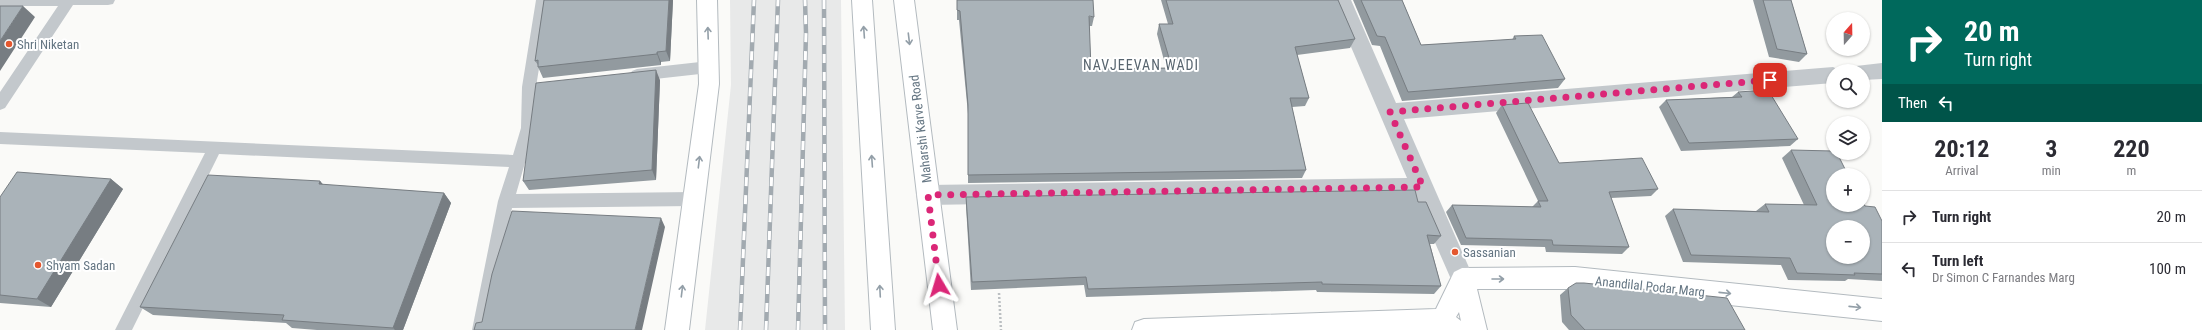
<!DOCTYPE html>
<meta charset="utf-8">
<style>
:root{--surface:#fff;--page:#f7f7f7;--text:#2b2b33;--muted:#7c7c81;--line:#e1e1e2}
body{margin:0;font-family:"Roboto Condensed",sans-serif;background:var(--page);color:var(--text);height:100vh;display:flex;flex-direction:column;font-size:15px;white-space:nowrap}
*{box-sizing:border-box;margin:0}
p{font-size:13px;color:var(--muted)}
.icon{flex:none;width:22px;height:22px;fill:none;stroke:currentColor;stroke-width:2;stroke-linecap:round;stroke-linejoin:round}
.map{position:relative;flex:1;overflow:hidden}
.details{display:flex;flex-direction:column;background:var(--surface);width:320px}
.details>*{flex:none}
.guide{background:#00695c;color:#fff;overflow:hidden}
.needle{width:26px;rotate:20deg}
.controls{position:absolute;left:1826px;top:12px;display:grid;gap:8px}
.controls a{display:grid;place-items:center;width:44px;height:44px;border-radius:50%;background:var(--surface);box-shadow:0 1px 3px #0004;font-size:20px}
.pin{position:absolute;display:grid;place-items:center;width:34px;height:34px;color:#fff;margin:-17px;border-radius:8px;box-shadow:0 2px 6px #0006}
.me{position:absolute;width:44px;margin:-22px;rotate:353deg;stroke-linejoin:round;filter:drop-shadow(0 0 3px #0008)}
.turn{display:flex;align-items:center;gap:14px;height:84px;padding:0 16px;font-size:18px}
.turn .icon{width:52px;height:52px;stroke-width:2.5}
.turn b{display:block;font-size:28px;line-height:34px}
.then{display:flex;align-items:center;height:38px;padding:0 16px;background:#0003;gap:8px;font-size:15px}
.eta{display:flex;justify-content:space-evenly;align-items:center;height:68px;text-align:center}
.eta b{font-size:24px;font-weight:700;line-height:28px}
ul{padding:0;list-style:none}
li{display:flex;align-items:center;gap:12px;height:52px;padding:0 16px;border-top:1px solid var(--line)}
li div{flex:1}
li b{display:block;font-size:15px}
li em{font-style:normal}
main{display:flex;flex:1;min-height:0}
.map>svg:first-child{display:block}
.built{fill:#e8e9e9}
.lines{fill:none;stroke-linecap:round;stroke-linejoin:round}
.secondary-casing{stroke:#b3babf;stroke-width:2}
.path{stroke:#bbbfc2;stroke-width:2.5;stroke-dasharray:2 2;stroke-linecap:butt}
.lane{fill:#c3c8cc;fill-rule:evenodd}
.street{fill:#c3c8cc;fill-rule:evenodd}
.secondary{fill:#fff;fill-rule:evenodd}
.rail-casing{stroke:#a2aab0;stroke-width:4.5}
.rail{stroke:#fff;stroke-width:3;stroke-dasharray:9;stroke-linecap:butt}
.wall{fill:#929a9f}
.shaded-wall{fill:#777d82}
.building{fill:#aab3b9;stroke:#777d82;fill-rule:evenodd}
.oneway{stroke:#939fa8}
.route{stroke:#db2777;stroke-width:7;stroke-dasharray:0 12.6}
.poi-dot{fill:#e4572e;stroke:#fff;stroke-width:1.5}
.labels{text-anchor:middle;stroke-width:4;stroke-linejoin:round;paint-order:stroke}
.poi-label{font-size:13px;fill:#657683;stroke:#fff;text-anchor:start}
.street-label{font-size:13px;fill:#657683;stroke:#fff}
.neighbourhood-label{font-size:14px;letter-spacing:1px;fill:#57646e;stroke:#fff}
</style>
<main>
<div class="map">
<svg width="1882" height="330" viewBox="0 0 1882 330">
<rect width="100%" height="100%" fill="#fafaf8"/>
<!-- built -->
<path class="built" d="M730,0H841L845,330H705L731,85Z"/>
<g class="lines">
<!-- secondary casing -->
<g class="secondary-casing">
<path id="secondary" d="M697,0H717L719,84L689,330H665L699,84Z
M852,0H872L895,330H871Z
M894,0H914L957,330H933Z
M1575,267L1882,299V321L1575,289H1477L1487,330H1132L1135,322L1144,319L1436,309L1454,272L1462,268ZM1459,312L1461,321L1456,317Z"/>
</g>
<!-- path -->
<path class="path" d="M999,293L1001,330"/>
<!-- lane -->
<path class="lane" d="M0,0H115L113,4L108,5H73L5,108L0,110V92L58,6H0Z
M536,0H550L536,87L535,128L516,194L694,192L699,194L702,199L699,204L694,206L512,208L488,330H472L498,201L509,167L219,154L132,330H115L205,153L0,144V132L513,155L521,128L522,87Z
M709,61L714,63L716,67L714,71L709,73L637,81L632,79L630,75L632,71L637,69Z"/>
<!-- street -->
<path class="street" d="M1331,0H1351L1396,103L1833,67L1841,71H1833V83L1404,119L1474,279L1470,286L1462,290L1454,286L1415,197L927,205L919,202L916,195L919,188L927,185L1407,178Z
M1882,63V79L1863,80V71H1853L1856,66Z"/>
<!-- secondary -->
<use href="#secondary" class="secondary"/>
<!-- rail casing -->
<g class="rail-casing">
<path id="rail" d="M824,0L825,330
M740,330L754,0
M766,330L778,0
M798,330L806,33L805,0"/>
</g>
<!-- rail -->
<use href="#rail" class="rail"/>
</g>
<!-- wall -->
<path class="wall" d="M544,0H673L670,61L661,62V65L543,78L538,67V65L535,61Z
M1161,0H1338L1355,39L1350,48L1297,55L1309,98L1305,106L1292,107L1306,170L1302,178L968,183V114L959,20H957V10L1094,17L1092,26H1089L1091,69L1166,68L1157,34L1159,24H1168Z
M1353,0H1402L1421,45L1512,40L1514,36L1565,79L1558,88L1402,101L1380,46L1372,45Z
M1753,0H1791L1807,54L1799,62L1769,57Z
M660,80L656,180L529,190L523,181Z
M1738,92L1798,139L1790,146L1681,151L1659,107L1666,100L1732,97Z
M1502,105L1559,163L1658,189L1651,196L1611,198L1629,247L1622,254L1546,252L1545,247L1461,245L1446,212L1452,205L1532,207L1538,201L1496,113Z
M1791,150L1865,206L1882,221V281L1848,279L1845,281L1788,280L1781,265L1683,262L1665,216L1673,209L1757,211H1756L1765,204L1804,205L1782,158Z
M111,179L123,189L51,307L0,303V197Z
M320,181L323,185L444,193L451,203L403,330H317L292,328L286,323L153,315L140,307Z
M966,197L1418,202L1441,236L1434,244H1430L1441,286L1434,294L1317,292L1316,290L1086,297L1084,285L971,290L966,206Z
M1568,288L1745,330H1569L1562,322L1560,295Z"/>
<!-- shaded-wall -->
<path class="shaded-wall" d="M669,0H673L670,61L666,51Z
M23,6L35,17L0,71V41Z
M657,52L661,62V65L657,54Z
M656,70L660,80L656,180L652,170Z
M111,179L123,189L51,307L37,299Z
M320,181L329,191L319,184Z
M444,193L451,203L403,330H395L393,328Z
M661,218L665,227L642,330H635Z"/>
<!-- building -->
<path class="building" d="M544,0H669L666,51L657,52V54L538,67V60L535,61Z
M957,0H1093L1094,17L1089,16L1091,69L1172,68L1159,24H1173L1166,0H1338L1355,39L1295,47L1309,98H1290L1306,170L968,175V105L960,11L957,10Z
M1361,0H1402L1421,45L1516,39L1514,36L1542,35L1565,79L1408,92L1385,37L1377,36Z
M1763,0H1791L1807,54L1777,49Z
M0,6H23L0,41Z
M656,70L652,170L523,181L536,83Z
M1768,90L1798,139L1689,143L1666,100L1742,97L1738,92Z
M1528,103L1559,163L1642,158L1658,189L1609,192L1629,247L1553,245L1552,240L1466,238L1452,205L1541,207L1538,201H1548L1502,105Z
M1791,150L1833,151V153H1837L1848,175H1833V205H1863V203L1865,206L1875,207L1882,221V274L1854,273L1855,275L1797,273L1790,258L1691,255L1673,209L1769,212L1765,204L1817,205ZM1833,227H1863V257H1833Z
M17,172L111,179L37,299L0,295V197Z
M208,175L320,181L319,184L444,193L393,328L282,320L284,315L140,307Z
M1415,190L1418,202H1426L1441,236L1427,235L1441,286L1322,284V282L1088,289L1086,277L972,282L966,197Z
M512,211L661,218L635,330H474L476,323L482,322L492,274Z
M1576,283H1584L1727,298L1745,330H1585L1571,315L1568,288Z"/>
<!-- one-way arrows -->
<defs><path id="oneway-shaft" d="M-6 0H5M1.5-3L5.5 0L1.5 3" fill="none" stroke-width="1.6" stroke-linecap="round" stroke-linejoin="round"/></defs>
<g class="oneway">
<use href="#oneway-shaft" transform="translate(864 32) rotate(-94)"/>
<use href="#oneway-shaft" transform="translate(708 33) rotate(-92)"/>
<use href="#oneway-shaft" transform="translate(909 39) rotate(83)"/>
<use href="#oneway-shaft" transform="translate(872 161) rotate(-94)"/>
<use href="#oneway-shaft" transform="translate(699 162) rotate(-83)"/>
<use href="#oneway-shaft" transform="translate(1498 279)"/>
<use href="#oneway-shaft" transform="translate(682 291) rotate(-83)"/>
<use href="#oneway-shaft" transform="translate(880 291) rotate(-93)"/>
<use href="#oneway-shaft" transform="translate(1725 293) rotate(6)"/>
<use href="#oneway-shaft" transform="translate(1855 307) rotate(6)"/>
</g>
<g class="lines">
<!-- route -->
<path class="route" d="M939,285L928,195L1423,187L1390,112L1770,80"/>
</g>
<!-- markers -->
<g class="poi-dot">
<circle cx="9" cy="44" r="4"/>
<circle cx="1455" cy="252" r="4"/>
<circle cx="38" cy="265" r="4"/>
</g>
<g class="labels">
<!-- poi labels -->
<g class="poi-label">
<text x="17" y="49">Shri Niketan</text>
<text x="1463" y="257">Sassanian</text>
<text x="46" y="270">Shyam Sadan</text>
</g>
<!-- street labels -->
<g class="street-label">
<text transform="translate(920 129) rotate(-97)" y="5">Maharshi Karve Road</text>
<text transform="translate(1650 286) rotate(6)" y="5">Anandilal Podar Marg</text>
</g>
<!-- neighbourhood labels -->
<g class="neighbourhood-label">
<text x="1141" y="70">NAVJEEVAN WADI</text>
</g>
</g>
</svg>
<div class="controls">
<a><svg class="needle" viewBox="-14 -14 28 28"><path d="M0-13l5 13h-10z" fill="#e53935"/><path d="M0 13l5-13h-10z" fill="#7c7c81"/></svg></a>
<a><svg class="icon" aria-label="search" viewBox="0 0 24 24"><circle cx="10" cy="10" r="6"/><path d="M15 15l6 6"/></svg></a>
<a><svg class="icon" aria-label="layers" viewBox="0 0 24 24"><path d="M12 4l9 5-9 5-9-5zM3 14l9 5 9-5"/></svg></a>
<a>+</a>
<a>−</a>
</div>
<div class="pin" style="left:1770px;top:80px;background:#d93025"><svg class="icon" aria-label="arrive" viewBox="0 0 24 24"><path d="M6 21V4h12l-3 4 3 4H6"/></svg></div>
<svg class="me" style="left:939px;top:285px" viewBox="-20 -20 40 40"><path d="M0-17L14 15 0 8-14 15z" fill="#db2777" stroke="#fff" stroke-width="4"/></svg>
</div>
<section class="details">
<div class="guide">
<div class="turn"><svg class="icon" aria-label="right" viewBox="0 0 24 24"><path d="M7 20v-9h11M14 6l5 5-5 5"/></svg><div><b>20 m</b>Turn right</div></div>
<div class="then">Then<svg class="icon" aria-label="left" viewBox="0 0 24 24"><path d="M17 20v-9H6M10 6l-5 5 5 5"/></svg></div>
</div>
<div class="eta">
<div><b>20:12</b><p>Arrival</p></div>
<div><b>3</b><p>min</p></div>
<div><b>220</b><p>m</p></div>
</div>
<ul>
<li><svg class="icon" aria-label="right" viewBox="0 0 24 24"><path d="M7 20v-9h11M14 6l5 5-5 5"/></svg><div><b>Turn right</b></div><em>20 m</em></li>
<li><svg class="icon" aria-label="left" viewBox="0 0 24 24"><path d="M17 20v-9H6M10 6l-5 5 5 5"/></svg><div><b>Turn left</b><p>Dr Simon C Farnandes Marg</p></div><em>100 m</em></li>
</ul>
</section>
</main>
